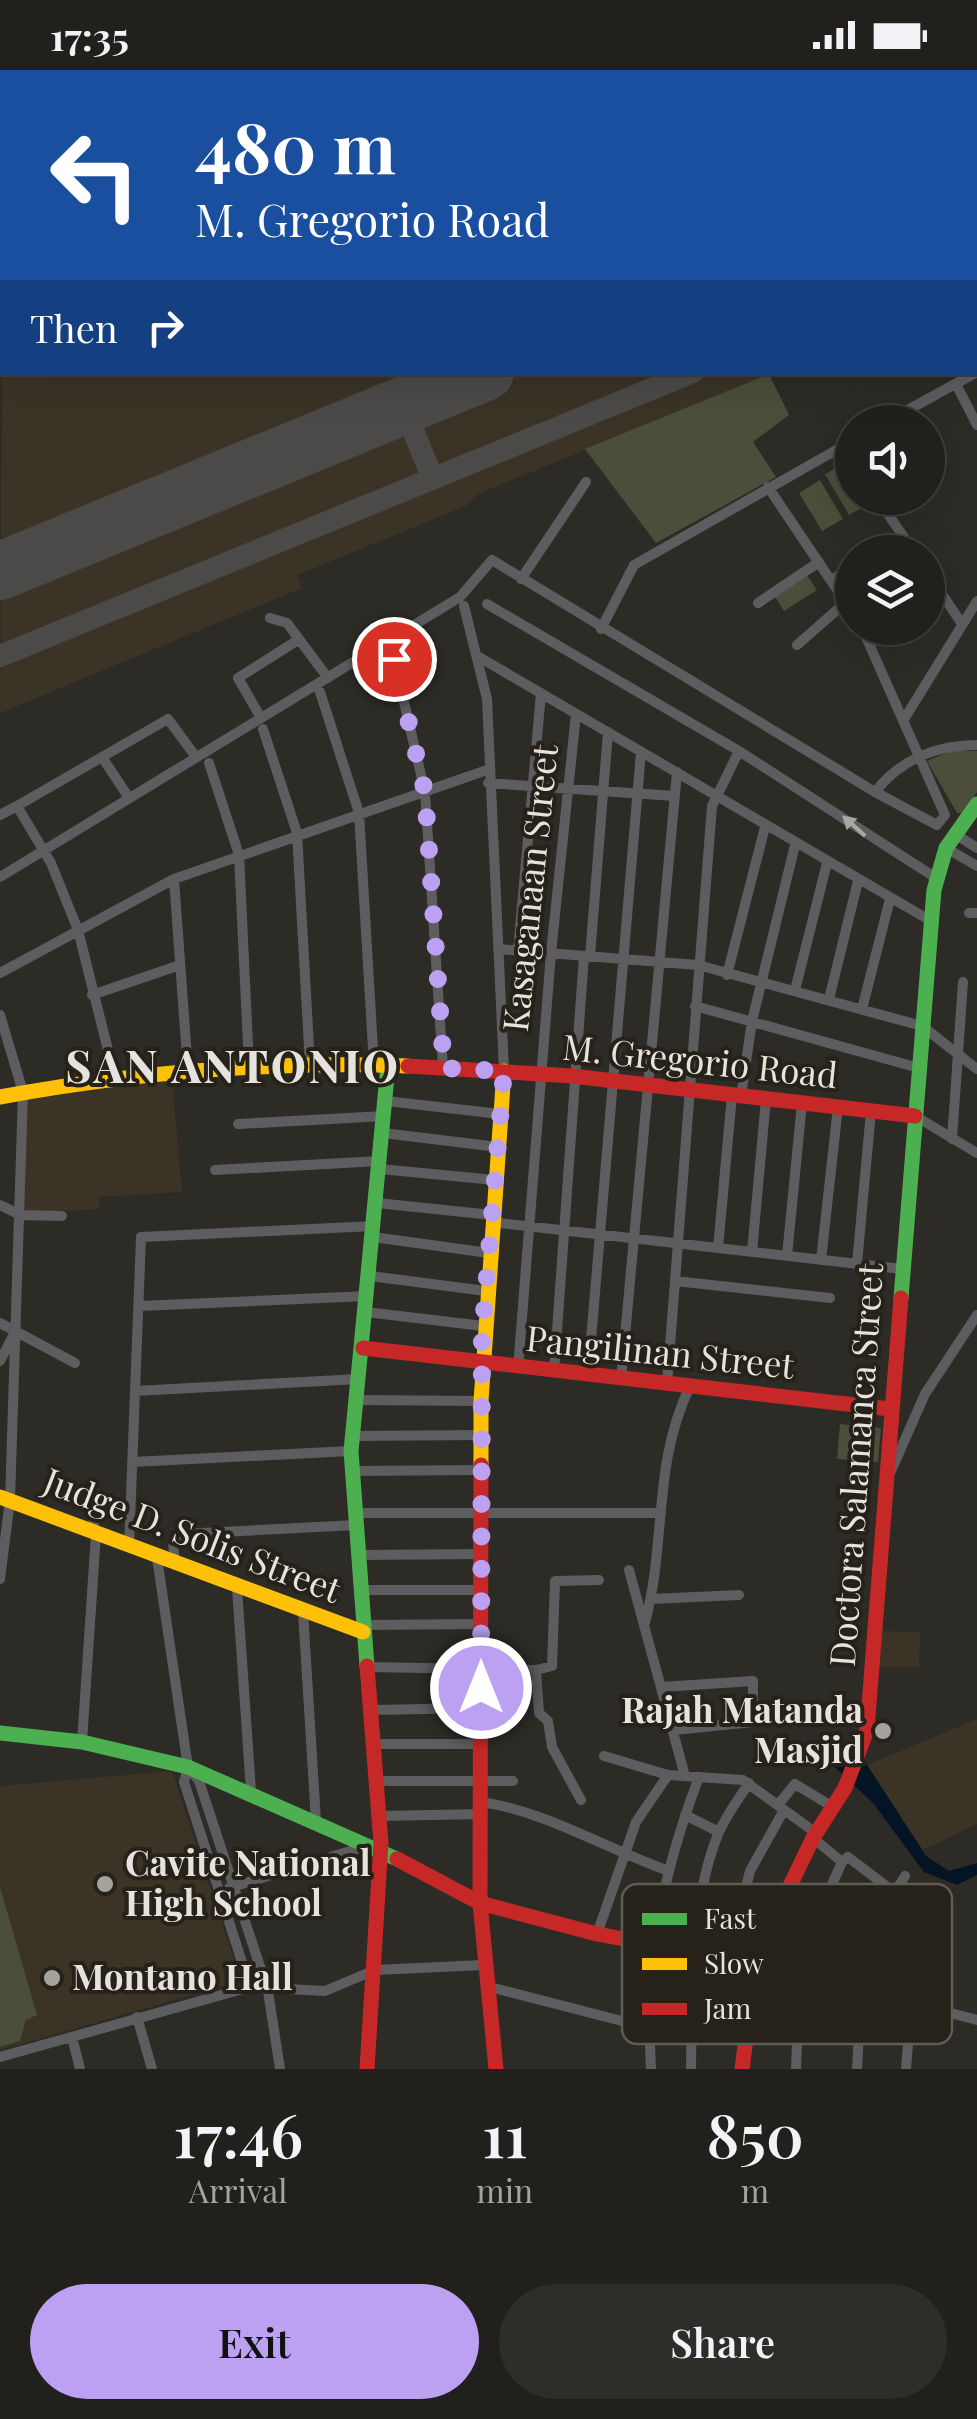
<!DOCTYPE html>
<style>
:root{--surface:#22201c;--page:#2e2d29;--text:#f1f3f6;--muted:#a2a3a3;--line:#3f3e3b;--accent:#bca0f2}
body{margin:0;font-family:"Playfair Display",serif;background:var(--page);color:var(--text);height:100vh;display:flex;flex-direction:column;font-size:38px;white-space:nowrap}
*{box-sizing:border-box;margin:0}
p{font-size:32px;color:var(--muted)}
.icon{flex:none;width:55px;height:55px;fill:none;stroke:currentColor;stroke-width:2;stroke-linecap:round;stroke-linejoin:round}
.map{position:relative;height:1999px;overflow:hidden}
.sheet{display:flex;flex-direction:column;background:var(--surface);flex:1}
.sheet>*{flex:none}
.guide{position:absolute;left:0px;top:0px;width:978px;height:305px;box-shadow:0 10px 40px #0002,0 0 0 2px var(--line);background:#1a4fa0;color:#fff;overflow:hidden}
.tools{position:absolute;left:835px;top:335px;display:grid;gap:20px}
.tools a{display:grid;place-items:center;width:110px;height:110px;border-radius:50%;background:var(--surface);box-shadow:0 10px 40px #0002,0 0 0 2px var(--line);font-size:50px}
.pin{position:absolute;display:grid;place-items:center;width:85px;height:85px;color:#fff;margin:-42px;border:5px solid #fff;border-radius:50%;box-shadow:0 2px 10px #0007}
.me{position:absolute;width:110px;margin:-55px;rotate:0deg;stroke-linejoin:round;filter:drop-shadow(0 0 8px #0008)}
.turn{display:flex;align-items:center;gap:35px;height:210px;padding:0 30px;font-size:45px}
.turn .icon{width:130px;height:130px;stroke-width:2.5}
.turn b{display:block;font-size:70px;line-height:85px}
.then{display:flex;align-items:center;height:95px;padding:0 30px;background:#0003;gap:20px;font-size:38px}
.eta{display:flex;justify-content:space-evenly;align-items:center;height:170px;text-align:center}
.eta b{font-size:60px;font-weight:600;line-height:70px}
.button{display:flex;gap:20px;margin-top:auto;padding:20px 30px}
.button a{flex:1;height:115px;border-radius:60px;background:var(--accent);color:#111;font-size:40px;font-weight:600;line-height:115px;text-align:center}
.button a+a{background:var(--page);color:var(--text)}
.status{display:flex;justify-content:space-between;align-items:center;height:70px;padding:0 50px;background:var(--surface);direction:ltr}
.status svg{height:28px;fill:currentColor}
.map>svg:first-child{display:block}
.built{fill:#3a3326}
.green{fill:#4a4e3a}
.water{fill:#041424}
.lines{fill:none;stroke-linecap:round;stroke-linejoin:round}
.taxiway{stroke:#4b4a48;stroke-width:22}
.runway{stroke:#4b4a48;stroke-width:58}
.street{stroke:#5d5d60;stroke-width:10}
.fast{stroke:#4caf50;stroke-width:15}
.slow{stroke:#ffc107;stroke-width:15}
.jam{stroke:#c62828;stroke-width:15}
.oneway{fill:#a8a7a5}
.route{stroke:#bca0f2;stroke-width:18;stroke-dasharray:0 32.4}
.poi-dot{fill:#a5a39d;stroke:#26221a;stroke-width:4}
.labels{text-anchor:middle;stroke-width:8;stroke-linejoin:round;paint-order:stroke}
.street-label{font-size:35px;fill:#e6e3dd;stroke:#26221a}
.poi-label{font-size:35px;font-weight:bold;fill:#e6e3dd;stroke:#26221a;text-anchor:start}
.district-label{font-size:45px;font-weight:bold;letter-spacing:2.5px;fill:#e6e3dd;stroke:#26221a}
.key{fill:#26221a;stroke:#605c54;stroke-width:2.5}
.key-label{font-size:28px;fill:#e6e3dd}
</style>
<div class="status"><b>17:35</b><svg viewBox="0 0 49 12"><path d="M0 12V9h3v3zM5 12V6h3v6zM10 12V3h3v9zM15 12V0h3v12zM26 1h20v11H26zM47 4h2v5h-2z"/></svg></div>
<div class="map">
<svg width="977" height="1999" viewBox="0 0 977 1999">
<rect width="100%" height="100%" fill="#2d2b26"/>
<!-- built -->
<path class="built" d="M640,0H977V218L975,2H634Z
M2,290V302L772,303L478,424L466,436L297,505L302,518L0,643Z
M172,1009L182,1122L99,1127L100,1139L21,1143L24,1026Z
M880,1561L920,1562L919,1597H880Z
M977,1649V1754L923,1780L867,1695Z
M172,1701L241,1911L0,1980V1716Z"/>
<!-- green -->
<path class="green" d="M769,304L789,345L753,372L776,407L656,473L585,379Z
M848,392L852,400V428H869L872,432L849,445L825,404Z
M820,410L843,449L822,461L799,423Z
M806,504L817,520L784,541L774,525Z
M951,681H977V722L962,743H957L927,691Z
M840,1354L881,1358L878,1392L837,1389Z
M0,1817L37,1945L26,1950L20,1971L0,1977Z"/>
<!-- water -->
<path class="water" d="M0,0H508L2,2L0,292Z
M838,1675L867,1695L926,1786L949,1801L977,1793V1805L957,1815L924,1802L873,1733L822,1685Z"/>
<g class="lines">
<!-- taxiway -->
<path class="taxiway" d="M975,187L977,186
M403,336L433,409
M0,586L693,302"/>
<!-- runway -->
<path class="runway" d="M975,102L977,101
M0,501L485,302"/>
<!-- street -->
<path class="street" d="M668,2L674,0
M956,314L977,355
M886,352L977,302
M843,376L852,390
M768,417L852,542
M877,428L914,482
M928,503L962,554
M521,509L586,412
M831,510L852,498
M758,533L819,492
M487,534L739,681L936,808
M464,536L487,629L504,1001
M270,548L287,553L328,608
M601,559L634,495L852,371
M797,575L846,532
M479,587L931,851
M394,589L425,722L443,998
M320,622L359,743L374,996
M261,648L238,608L298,570
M903,651L977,531
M263,659L297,763L310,995
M102,687L17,736L51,793L78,860L115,1008
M209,693L239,785L249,996
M488,713L674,726
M875,722C900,690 936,675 977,675
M129,728L102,687L168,649L196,687
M0,745L17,736
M955,764L977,778
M946,778L977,796
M0,807L460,527L492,490L875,722L937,755L945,745L862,558
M174,809L188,1001
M969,843H977
M498,879L698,895L922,956L977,999
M518,881L541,623
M590,886L608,662
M0,903L174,809L487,700
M727,905L765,757
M795,920L827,793
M92,925L180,895
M829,929L858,811
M695,936L919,998
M862,939L890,829
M0,945L23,1022L10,1430L0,1509
M741,1026L752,951L795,775
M386,1031L500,1044
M915,1046L977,1083
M238,1054L385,1046
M383,1063L498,1077
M952,1069L963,912
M380,1099L495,1110
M215,1100L380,1091
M377,1133L492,1145
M0,1135L20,1145L62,1146
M491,1152L902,1199
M373,1167L489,1183
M718,1178L732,1025
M752,1182L766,1029
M787,1186L802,1033
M821,1190L838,1037
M857,1194L871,1041
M370,1206L486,1221
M675,1211L830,1228
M139,1236L368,1226
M366,1242L483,1256
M0,1253L75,1293
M0,1291L13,1266
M518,1298L551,883L576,644
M554,1302L584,886
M588,1305L641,682
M621,1309L677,702
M667,1314L712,736L739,681
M135,1321L359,1309
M357,1330L481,1331
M352,1366L481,1365
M132,1392L351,1381
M351,1401L481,1400
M891,1401L925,1324L977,1245
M93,1418L94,1463
M355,1443H661
M129,1477L141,1167L374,1156
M357,1485L481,1484
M157,1488L188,1697L184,1712L250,1917
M175,1495L173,1472L181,1464L356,1455
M629,1500L685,1706
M237,1518L251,1721
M360,1520H481
M651,1529L739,1525
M303,1542L316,1751
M645,1553C667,1469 652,1396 690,1316
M362,1555L481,1554
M367,1597L536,1600L539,1643L548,1651L552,1677L581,1730
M536,1600L552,1596L555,1511L599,1510
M661,1617L753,1611V1652L674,1660
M371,1640L481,1638
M82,1672L96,1464
M373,1674H481
M604,1686L668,1705L743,1710L816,1763
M191,1701L199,1711L268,1921L280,1999
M377,1711H513
M481,1732C545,1741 605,1778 666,1800
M778,1735L795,1714L833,1737
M685,1745L719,1762
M380,1746L481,1744
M813,1768L842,1792
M229,1818L370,1775
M597,1864L636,1752L668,1705
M729,1886L750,1801L784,1740
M759,1894L977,1950
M486,1916L649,1958
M137,1947L152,1999
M72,1967L80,1999
M0,1987L250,1917L325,1921L375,1900L483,1895
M651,1999C645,1890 661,1808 699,1707
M691,1999C692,1930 691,1831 717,1767C724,1748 738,1730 749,1713
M796,1999C798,1926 810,1858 842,1792L848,1787L894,1822
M857,1999L861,1927C852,1898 888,1832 905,1806
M906,1999L911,1936L937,1842"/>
<!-- fast -->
<path class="fast" d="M901,1228L934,820L946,778L977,734
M367,1596L351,1381L388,996
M0,1663L82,1672L188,1697L397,1789"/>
<!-- slow -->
<path class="slow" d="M0,1027C136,1002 269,991 408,996
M481,1395V1331L504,1001
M0,1427L363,1562"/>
<!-- jam -->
<path class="jam" d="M408,996L572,1006L915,1046
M363,1278L890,1339
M481,1395L480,1833L496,1999
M397,1789L480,1833L597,1864L759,1894
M367,1999L381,1773L367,1596
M742,1999L751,1930L774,1849L813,1768L845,1718L867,1660L901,1228"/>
</g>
<!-- one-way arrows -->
<defs><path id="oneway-solid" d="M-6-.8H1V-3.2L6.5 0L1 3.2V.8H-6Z" transform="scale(2.5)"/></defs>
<use class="oneway" href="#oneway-solid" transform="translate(854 756) rotate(-138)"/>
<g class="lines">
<!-- route -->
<path class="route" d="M394,589L425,722L444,998L504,1001L482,1266L481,1618"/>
</g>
<!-- markers -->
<g class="poi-dot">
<circle cx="883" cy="1661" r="10"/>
<circle cx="105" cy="1814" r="10"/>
<circle cx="52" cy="1908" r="10"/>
</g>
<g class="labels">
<!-- street labels -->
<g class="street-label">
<text transform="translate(531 818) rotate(-84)" y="12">Kasaganaan Street</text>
<text transform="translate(700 992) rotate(6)" y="12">M. Gregorio Road</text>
<text transform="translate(660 1283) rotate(6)" y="12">Pangilinan Street</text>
<text transform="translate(857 1395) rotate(-86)" y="12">Doctora Salamanca Street</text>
<text transform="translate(192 1466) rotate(21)" y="12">Judge D. Solis Street</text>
</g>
<!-- poi labels -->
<g class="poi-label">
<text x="863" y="1653" text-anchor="end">Rajah Matanda<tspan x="863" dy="40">Masjid</tspan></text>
<text x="125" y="1806">Cavite National<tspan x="125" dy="40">High School</tspan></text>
<text x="72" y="1920">Montano Hall</text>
</g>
<!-- district labels -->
<g class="district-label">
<text x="233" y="1013">SAN ANTONIO</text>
</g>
</g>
<!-- legend -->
<rect x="622" y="1814" width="330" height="160" rx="15" class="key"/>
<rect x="642" y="1843" width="45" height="12" fill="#4caf50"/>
<rect x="642" y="1888" width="45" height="12" fill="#ffc107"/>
<rect x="642" y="1933" width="45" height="12" fill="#c62828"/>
<g class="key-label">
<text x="704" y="1859">Fast</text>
<text x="704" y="1904">Slow</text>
<text x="704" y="1949">Jam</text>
</g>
</svg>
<div class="tools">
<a><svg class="icon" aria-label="sound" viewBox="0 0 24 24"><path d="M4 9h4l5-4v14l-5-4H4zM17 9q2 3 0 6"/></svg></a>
<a><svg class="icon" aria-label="layers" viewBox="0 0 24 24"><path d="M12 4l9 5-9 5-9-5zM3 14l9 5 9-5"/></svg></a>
</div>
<div class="pin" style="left:394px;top:589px;background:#d93025"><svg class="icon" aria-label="arrive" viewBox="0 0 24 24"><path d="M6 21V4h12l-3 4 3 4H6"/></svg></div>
<svg class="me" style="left:481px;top:1618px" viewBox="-20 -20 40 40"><circle r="17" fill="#bca0f2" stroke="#fff" stroke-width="3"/><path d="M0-11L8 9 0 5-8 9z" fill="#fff"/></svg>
<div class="guide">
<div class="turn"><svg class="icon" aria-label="left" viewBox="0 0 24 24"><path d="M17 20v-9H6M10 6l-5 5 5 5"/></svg><div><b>480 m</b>M. Gregorio Road</div></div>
<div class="then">Then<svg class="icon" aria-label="right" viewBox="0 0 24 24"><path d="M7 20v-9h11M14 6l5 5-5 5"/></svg></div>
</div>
</div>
<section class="sheet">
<div class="eta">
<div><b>17:46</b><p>Arrival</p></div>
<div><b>11</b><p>min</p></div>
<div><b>850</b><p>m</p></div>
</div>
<div class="button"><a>Exit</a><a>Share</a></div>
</section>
